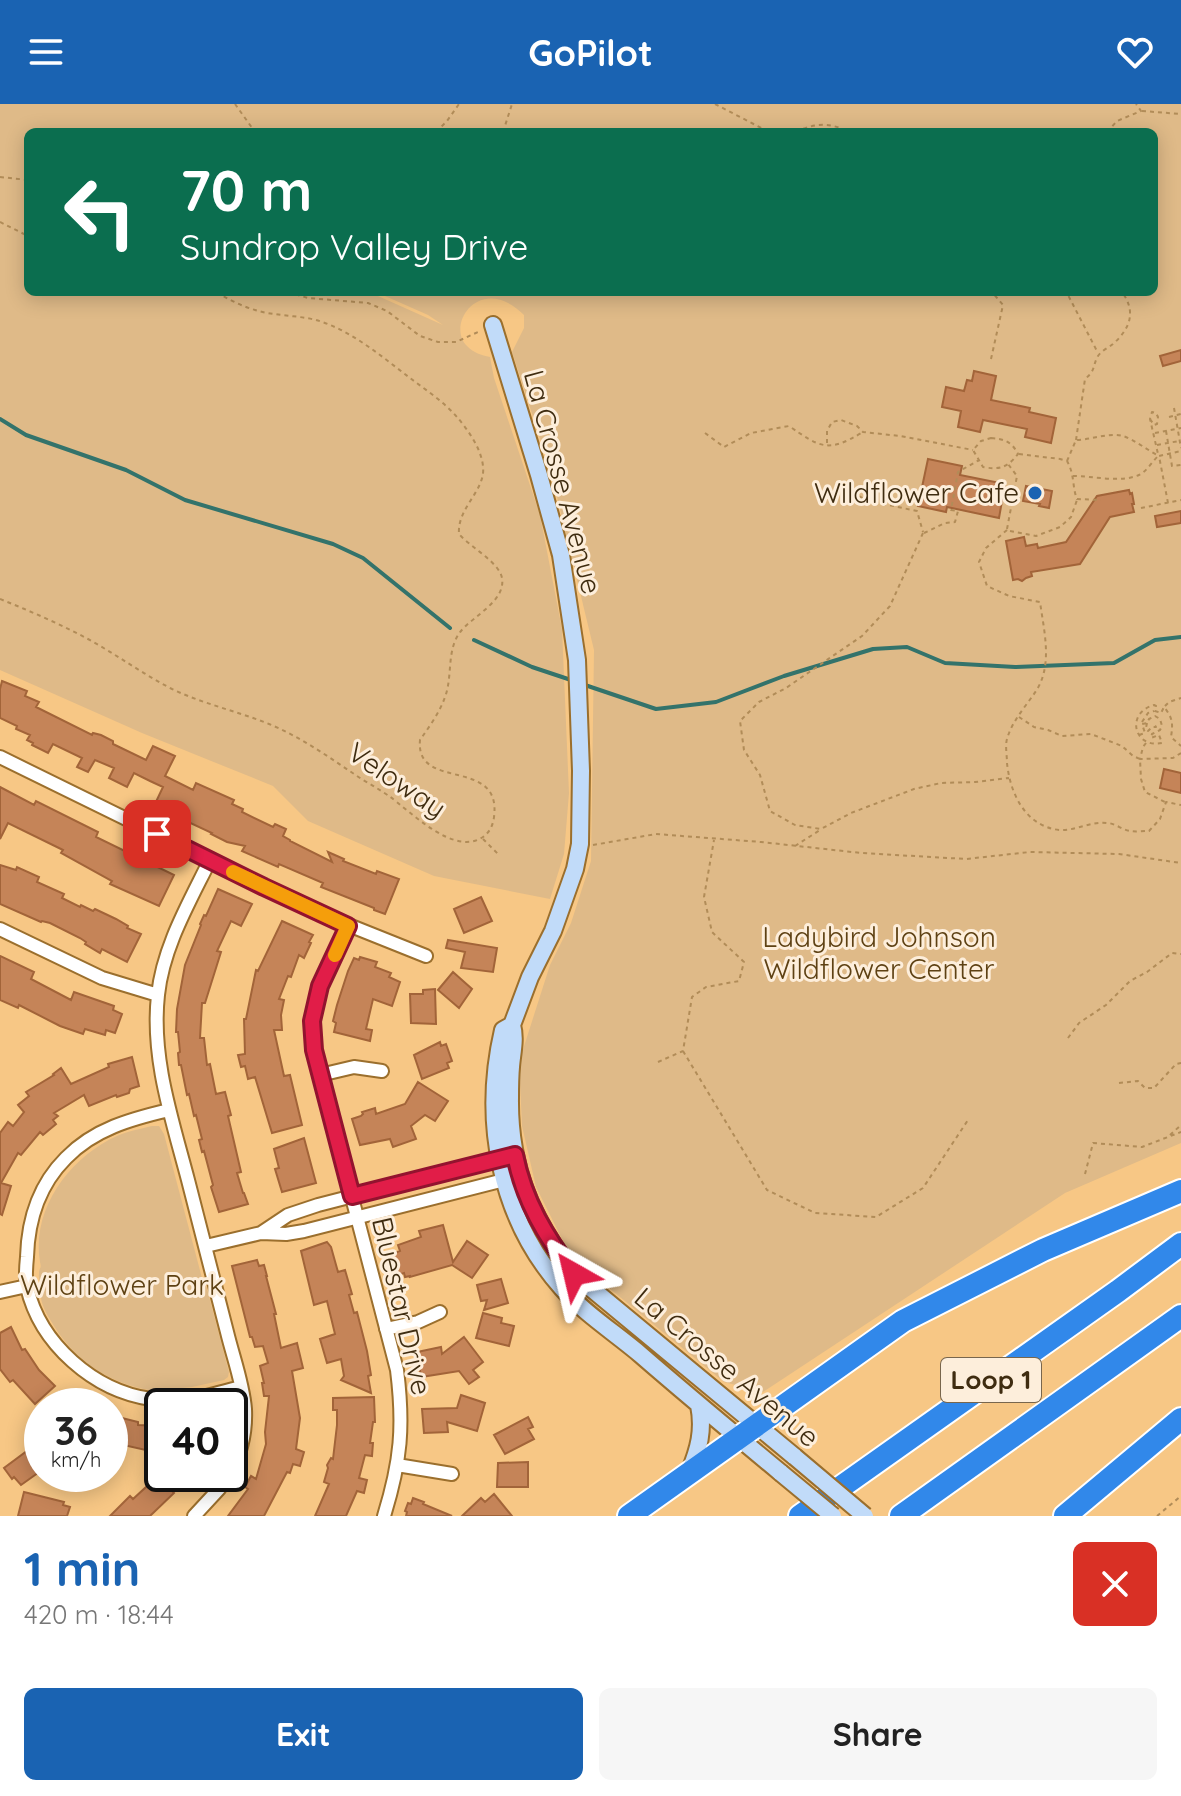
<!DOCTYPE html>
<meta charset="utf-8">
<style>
:root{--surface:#fff;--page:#f6f6f6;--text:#222;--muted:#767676;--accent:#1a63b2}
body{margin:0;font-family:Quicksand,sans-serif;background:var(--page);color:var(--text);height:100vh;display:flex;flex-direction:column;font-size:30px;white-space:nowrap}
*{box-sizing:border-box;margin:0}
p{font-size:26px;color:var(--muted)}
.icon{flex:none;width:44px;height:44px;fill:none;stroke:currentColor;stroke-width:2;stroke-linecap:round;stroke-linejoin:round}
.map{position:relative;height:1412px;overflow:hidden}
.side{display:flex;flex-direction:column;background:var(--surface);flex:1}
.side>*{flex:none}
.top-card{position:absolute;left:24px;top:24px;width:1134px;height:168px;border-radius:12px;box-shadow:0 4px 20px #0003;background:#0b6e4f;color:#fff;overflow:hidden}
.speed{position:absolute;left:24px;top:1284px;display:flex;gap:16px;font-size:40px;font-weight:700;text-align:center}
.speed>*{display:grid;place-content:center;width:104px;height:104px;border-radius:50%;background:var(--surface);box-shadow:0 4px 20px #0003;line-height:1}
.speed small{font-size:20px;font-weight:400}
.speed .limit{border:4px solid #111;border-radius:12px;background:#fff;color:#111}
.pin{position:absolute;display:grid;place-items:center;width:68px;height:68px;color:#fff;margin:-34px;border-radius:16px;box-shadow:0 4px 12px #0006}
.me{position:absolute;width:88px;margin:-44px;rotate:323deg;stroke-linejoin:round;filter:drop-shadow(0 0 6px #0008)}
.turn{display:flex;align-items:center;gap:28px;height:168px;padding:0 24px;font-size:36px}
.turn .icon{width:104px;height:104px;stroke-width:2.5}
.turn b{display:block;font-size:56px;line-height:68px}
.round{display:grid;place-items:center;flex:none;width:84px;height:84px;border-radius:12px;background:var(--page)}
.overview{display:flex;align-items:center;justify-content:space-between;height:136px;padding:0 24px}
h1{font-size:48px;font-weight:800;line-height:60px;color:var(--accent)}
.action{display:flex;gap:16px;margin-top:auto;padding:16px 24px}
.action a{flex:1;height:92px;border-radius:12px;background:var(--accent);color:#fff;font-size:32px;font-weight:800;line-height:92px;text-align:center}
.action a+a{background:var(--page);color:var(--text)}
header{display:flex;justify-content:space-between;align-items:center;height:104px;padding:0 24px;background:var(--accent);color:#fff;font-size:36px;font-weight:800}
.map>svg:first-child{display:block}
.green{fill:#dfba88;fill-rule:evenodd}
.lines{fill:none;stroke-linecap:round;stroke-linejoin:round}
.stream{stroke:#33736b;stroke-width:4}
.building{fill:#c58458;stroke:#a26439;stroke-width:2}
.street-casing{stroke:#9b6f2d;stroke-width:16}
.secondary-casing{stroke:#9b6f2d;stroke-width:20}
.highway-casing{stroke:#fff;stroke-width:26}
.path{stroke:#b18c58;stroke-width:2;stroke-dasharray:4 4;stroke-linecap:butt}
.street{stroke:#fff;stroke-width:12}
.secondary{stroke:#c1dbf9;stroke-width:16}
.highway{stroke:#3188ea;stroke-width:22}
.secondary-bridge-casing{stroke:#9b6f2d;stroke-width:20;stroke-linecap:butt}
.secondary-bridge{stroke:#c1dbf9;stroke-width:16}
.route-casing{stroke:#92132f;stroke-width:20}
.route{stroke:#e11d48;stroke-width:14}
.slow{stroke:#f59e0b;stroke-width:14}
.poi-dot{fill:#1a63b2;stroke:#fdeedb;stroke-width:3}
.labels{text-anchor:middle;stroke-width:6;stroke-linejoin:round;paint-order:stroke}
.shield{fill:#fdeedb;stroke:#78664d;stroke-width:2}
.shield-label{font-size:26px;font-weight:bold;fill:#3f2c10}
.street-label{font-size:28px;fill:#3f2c10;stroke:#fdeedb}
.poi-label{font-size:28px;fill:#3f2c10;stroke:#fdeedb;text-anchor:end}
.park-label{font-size:28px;fill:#5e4113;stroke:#fdeedb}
</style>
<header><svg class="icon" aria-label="menu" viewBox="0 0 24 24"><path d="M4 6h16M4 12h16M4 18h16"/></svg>GoPilot<svg class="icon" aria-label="heart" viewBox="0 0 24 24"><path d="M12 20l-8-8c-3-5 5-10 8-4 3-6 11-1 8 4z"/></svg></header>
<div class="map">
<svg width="1181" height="1412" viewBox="0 0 1181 1412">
<rect width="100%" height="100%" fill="#f7c785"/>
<!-- green -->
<path class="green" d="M0,0H1181V1039L1065,1089L763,1288L724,1278L571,1153L536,1083L522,1022L519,958L550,861L571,819L591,757L594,546L551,368L512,248L524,224V211C481,168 445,220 467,242C474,249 481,251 490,253L494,274L540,411L562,525L569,689L564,750L550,795L434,772L308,717L273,682L142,629L0,566ZM28,28H1154V188H376L428,211L443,221L369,188H28Z
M152,1022H159L164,1030L202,1174L205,1177L229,1268L228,1273L224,1276L192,1283L172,1285L170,1288C122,1287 79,1263 54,1222C49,1214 42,1203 41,1194C41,1192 42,1190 42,1188C42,1182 38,1176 39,1170C39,1162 42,1166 40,1158C31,1105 70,1053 117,1032C128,1027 140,1025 152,1022Z"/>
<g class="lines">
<!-- stream -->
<path class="stream" d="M0,315L26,331L126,366L185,396L333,440L363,454L450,524
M474,536L532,563L574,577
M582,580L656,605L716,598L784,572L873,545L907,543L945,559L1015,563L1114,559L1155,536L1181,533"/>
</g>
<!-- building -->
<path class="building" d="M1181,246V257L1163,262L1160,252Z
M974,267L996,272L991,296L1030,304L1029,308L1056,314L1051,339L1025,333L1027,325L983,316L980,328L958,323L961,307L942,303L946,283L964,287L967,276L972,277Z
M928,355L962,362L960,371L1005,380L999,414L947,403L946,408L918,402Z
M1026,382L1052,387L1049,404L1039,402L1040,400L1023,397Z
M1129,386L1130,390L1132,389L1134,400H1132L1134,408L1110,413L1080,460L1031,468L1032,472L1026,474L1022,477L1018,475L1013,476L1006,437L1024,433L1026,442L1037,440L1038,444L1066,438L1097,392Z
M1181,407V419L1157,423L1155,412Z
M2,577L27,587L25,592L39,598L36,603L92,631L93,629L101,631L113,637V640L146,656L153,642L175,652L165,672L193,686L196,679L234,696L232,700L243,705L242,708L273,723L275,720L286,725L283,732L290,736V737L332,758L328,748L344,755L343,757L376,770L377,767L399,775L385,810L374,806V804L321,783L323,779L279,760L278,763L242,747L245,742L227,738L211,730L212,729L154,702L163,683L150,677L134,669L127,683L109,674L114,664L95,656L88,668L77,663L82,654L53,640L48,649L32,641L33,639L27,636L30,631L16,625L17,622L0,614V585Z
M1164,665L1181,669V689L1160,684Z
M0,683L34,701L36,697L98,728L96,733L174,771L159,802L110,780L112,777L61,749L63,746L8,719L0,735Z
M0,761L16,766L17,763L39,773L37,778L64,790L62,794L80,803L81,801L93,807L95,805L116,815L128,822L127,824L141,830L127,858L102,845L100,849L85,840L86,838L80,834L50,819L42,817L41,818L0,800Z
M218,785L252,800L241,822L231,817L217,847L221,848L205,899H202L200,934H204L207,961L210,960L216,990L225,988L231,1011L228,1012L241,1068L237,1069L243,1089H244L248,1100L219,1108L211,1083L213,1081L204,1047L202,1048L199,1036L202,1035L196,1011L194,1012L189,990L187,991L181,961H179L178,949L180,948L178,928H176L177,905L185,861L201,821L200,820L204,811L206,812Z
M481,793L492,817L464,829L454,805Z
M282,817L313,831L309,838L311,839L304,854L299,851L291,873L288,872L279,895L284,896L281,911L282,926H274L284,972L290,971L302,1021L272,1029L255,973L248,975L245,962L241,963L238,951L245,950L244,915H246L256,866L258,867Z
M448,836L497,844L493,868L461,864L465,848L446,844Z
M0,852L34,868L31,875L71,896L74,888L114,902L113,906L122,910L115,929L106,926L105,931L85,925L83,930L60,922L19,901L18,904L0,896Z
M360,853L377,858L375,863L391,869L389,873L400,878L392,902L373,895L366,925L372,926L370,937L334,928L336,919L333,917L337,901L348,867L354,854L359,856Z
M453,868L472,885L459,904L438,886Z
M435,885L436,920L411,919L410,890H423V886Z
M440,938L441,942L446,940L452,957L447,959L449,964L422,975L414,951Z
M132,953L139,982L130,985L129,989L117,993L116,991L89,1002L84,991L54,1009L58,1012L53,1016L56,1020L43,1031L40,1028L21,1051L18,1049L1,1079L11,1082L2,1111L0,1110V1029L8,1018L13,1022L24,1008L18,1001L29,992L26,988L54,971L53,970L61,964L71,980L109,963L108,960Z
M418,978L448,997L435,1017L425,1011L411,1022L416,1035L393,1043L390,1035L360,1041L352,1015L361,1012L363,1010L362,1008L375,1004L376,1010L405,1000Z
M304,1034L316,1079L282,1088L275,1065L279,1064L274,1045Z
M443,1121L453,1158L467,1137L488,1151L472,1174L452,1161L410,1173V1172L405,1173L404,1169L398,1171L393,1159L392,1150L400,1147L398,1141L421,1133L419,1127Z
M327,1138L331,1143L338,1168L345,1166L352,1190L349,1191L354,1209L357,1208L367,1247L371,1271L368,1272L371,1289L341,1276L344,1272L341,1255L327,1259L320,1235L335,1230L327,1197L314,1201L301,1147Z
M257,1156L259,1162L264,1161L267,1172H266L276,1210H274L281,1244L297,1239L303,1264L292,1267L300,1314L296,1345L304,1348L300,1362L293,1360L290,1369L287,1368L264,1412H228L248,1385L245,1383L251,1372L256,1375L266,1340L265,1328L269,1292H264L262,1279H264L260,1262L268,1259L263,1242L255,1243L252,1233H250L232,1162Z
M501,1175L508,1199L484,1206L487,1196L481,1197L477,1181Z
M483,1209L502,1214L501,1219L514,1222L509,1242L476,1234Z
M11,1223L22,1246L25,1245L39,1266L55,1282L35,1300L13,1276L10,1278L0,1265V1229Z
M464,1233L483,1258L473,1266L479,1273L469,1280L459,1267L421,1273L417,1248L441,1243L442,1250Z
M60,1288L68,1297L73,1288L85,1294L80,1302H52Z
M461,1291L485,1299L477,1327L447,1318L448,1328L424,1329L422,1305L457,1304Z
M374,1293L375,1318H373L370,1339H373L372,1352L365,1351L359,1374L367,1376L364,1389L357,1387L346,1412H315L329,1380L324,1378L328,1364L327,1361L331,1354L333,1355L337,1321V1306H333V1294Z
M114,1312L138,1318V1321L162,1322V1354L146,1353V1346L110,1338Z
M528,1313L533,1323L528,1325L534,1335L505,1350L494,1331Z
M31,1344L36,1351L42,1346V1366L21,1381L14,1373L12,1375L4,1364Z
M528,1358V1383H497L498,1359Z
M158,1372L174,1389L150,1412H110L130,1392L133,1395Z
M24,1388L64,1398L63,1401L70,1403L67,1412H18Z
M494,1390L512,1412H462L481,1394L485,1398Z
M413,1394L424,1398L423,1400L452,1412H406L407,1408L405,1407L408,1399L411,1400Z"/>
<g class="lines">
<!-- street casing -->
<g class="street-casing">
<path id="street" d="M0,653L316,808L426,852
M210,756C189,799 163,843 158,891C151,954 172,1015 188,1076C201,1126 214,1177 227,1228C233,1253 243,1279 245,1305C246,1327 241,1350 230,1369
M348,822C339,845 325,867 317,891C309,918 313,945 320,971L397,1266C404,1322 401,1357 384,1412
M0,825L102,874L158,891
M320,971L354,963L382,967
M169,1006C131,1015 94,1025 66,1054C39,1081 28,1116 27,1153C26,1163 25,1174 27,1183C40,1240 94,1287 151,1295C181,1300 212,1291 241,1283
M261,1129L288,1111L318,1101L505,1053
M206,1142L261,1129L286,1130L304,1127L512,1074
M0,1188L27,1182
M386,1225L418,1218L440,1208
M397,1361L452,1370
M194,1412L219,1385L229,1370"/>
</g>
<!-- secondary casing -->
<g class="secondary-casing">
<path id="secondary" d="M493,221L539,371L561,451L577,556L581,667L580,740L575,765L553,827L530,873L512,921L503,926C482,1016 499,1113 562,1184C584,1209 615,1229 641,1251C687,1291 734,1330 781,1369
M512,921C516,935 512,949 511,963C510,974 510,984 510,994C509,1065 532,1115 574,1170L795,1353
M689,1369C699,1345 704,1326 699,1301"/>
</g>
<!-- highway casing -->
<g class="highway-casing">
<path id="highway" d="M629,1412L903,1217L1043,1146L1181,1087
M800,1412L1118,1187L1181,1140
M901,1412L1181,1212
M1065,1412L1181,1315"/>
</g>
<!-- path -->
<path class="path" d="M235,0L255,28
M715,0L769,28
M1142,7L1181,10
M436,28L447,17L459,0
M503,28L512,0
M796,28C814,19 831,18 848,28
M1107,28L1117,17L1141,7L1136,0
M0,73L28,76
M0,118L28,132
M288,188L308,194L368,199L387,207L420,232L438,238H456L478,228
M491,188L492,194
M1062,188L1068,191L1098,249
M991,255L1003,201L992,188
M1174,304L1181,344
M1169,313L1181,310
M1150,315L1154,321L1157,320L1158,313L1156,309L1152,308L1150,315L1158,350
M1166,327L1172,362L1181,361
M705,329L724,343L751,329L789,322C821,344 828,349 863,328
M1155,329L1181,324
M991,334C1005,335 1012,338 1018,350C1007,364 999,366 983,363L973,346L981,337Z
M1076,336L1085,275C1096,266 1092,263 1098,252C1101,247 1108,244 1113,240C1131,224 1136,207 1122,188
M827,339V327L832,318L841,316L857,322L863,328L900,332L973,346
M1157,341L1179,337
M1019,350L1060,355L1067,357C1075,371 1072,383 1077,395L1101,396
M1067,357L1076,336C1091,336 1109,328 1123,332C1135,336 1147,346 1159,352
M1073,372C1092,372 1121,379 1139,371C1146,368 1152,358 1158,352
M853,388L865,396L917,407L923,428
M1168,399L1159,352L1181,347
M1141,404L1181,396
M1007,425L1017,372L1008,360
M1007,426L986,444L979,458L987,482L1009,492L1040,498C1044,527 1053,561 1036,587C1026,602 1012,617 1007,635C1005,642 1007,651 1007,659C1010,689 1025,722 1059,726C1076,727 1091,717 1107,719C1115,719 1122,726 1130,727C1136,728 1143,727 1149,727L1160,715L1166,698L1181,701
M1010,427L1036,432L1060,423L1071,413L1077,396
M923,429L890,502L862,532L786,584L759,598L740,617L744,646L760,671L770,707L795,721L821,725L851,709L914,685L941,679L975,678L1009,674
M924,429L945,419L955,418L958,407L951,406L958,368L979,356
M0,495C30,507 60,520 88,535C117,551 143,570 172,585C203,600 237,607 269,620C303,634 333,656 363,676C372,681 380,686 389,692C410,707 454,753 483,733C490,728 493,721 494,713C502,652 415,688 420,636C429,623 440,608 445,593C453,572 446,545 461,527C473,512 506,497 502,474C499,458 470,443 459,430C457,403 486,387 483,362C481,344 468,326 457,313C444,298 426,286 410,274C381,252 351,226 316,216C296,211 274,212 255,206C241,202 228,195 216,188
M1165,602L1169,598L1181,594
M1019,613L1034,623L1048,626L1062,632L1091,630L1122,642L1133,652L1140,655L1141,675L1145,688L1165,698
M1142,618L1148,609L1154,607
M1147,619L1146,624L1148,627L1152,623H1156L1154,620
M1139,631L1145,629L1142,620L1147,619L1149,615L1155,612L1160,615L1162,622L1160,626L1152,630L1151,634L1159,631L1162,639C1134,645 1125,609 1154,601L1156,602L1155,607L1161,609L1164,603C1173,614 1173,620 1171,633L1181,642
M1146,639L1143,643L1140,655L1173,654L1181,649
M483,735L498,750
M593,741L656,730L761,738L861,749L966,755L1030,748L1119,750L1181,759
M795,742L820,726
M1068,934L1079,919L1106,901L1130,877L1147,868L1172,849L1181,850
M683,947L767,1086L815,1109L876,1113L923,1084L968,1016
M658,958L683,947L692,893L706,883L739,877L744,858L712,828L704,793L714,736
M1119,979L1138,977L1145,984H1154L1176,960L1181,959
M1170,1031L1181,1021
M1085,1070L1093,1039L1142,1043L1181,1028
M1157,1412L1181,1392"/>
<!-- street -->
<use href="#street" class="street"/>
<!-- secondary -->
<use href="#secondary" class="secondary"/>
<!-- highway -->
<use href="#highway" class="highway"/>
<!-- secondary-bridge casing -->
<g class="secondary-bridge-casing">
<path id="secondary-bridge" d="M795,1353L865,1412
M781,1369L833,1412"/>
</g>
<!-- secondary-bridge -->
<use href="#secondary-bridge" class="secondary-bridge"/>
</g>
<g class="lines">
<!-- route casing -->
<g class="route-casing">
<path id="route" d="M157,730L264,783L348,822L320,882L312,917L314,946L352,1092L515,1051C524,1097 546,1133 574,1170"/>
</g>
<!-- route -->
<use href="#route" class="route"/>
<!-- slow -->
<path class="slow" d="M233,768L348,822L335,851"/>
</g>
<!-- markers -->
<circle class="poi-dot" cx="1035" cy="389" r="8"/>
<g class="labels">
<!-- shield labels -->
<rect class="shield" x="941" y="1254" width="100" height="44" rx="6"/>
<g class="shield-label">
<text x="991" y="1285">Loop 1</text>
</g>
<!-- street labels -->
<g class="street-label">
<text transform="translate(563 378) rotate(75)" y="10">La Crosse Avenue</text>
<text transform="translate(397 676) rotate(34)" y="10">Veloway</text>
<text transform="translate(402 1202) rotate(77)" y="10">Bluestar Drive</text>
<text transform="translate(727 1263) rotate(40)" y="10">La Crosse Avenue</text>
</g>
<!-- poi labels -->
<g class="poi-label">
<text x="1019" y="399">Wildflower Cafe</text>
</g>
<!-- park labels -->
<g class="park-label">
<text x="879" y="843">Ladybird Johnson<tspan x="879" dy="32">Wildflower Center</tspan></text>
<text x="122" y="1191">Wildflower Park</text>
</g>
</g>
</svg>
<div class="speed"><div>36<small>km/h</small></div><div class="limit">40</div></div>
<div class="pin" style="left:157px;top:730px;background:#d93025"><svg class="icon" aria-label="arrive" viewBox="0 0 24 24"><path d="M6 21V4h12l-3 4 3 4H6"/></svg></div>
<svg class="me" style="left:574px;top:1170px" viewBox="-20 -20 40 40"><path d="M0-17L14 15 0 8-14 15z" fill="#e11d48" stroke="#fff" stroke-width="4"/></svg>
<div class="top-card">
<div class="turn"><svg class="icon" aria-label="left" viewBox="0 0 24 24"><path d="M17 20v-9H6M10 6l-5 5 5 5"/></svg><div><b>70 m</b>Sundrop Valley Drive</div></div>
</div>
</div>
<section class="side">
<div class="overview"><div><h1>1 min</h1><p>420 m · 18:44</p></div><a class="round" style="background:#d93025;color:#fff"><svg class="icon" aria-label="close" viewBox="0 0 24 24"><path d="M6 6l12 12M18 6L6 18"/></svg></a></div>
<div class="action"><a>Exit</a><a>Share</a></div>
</section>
